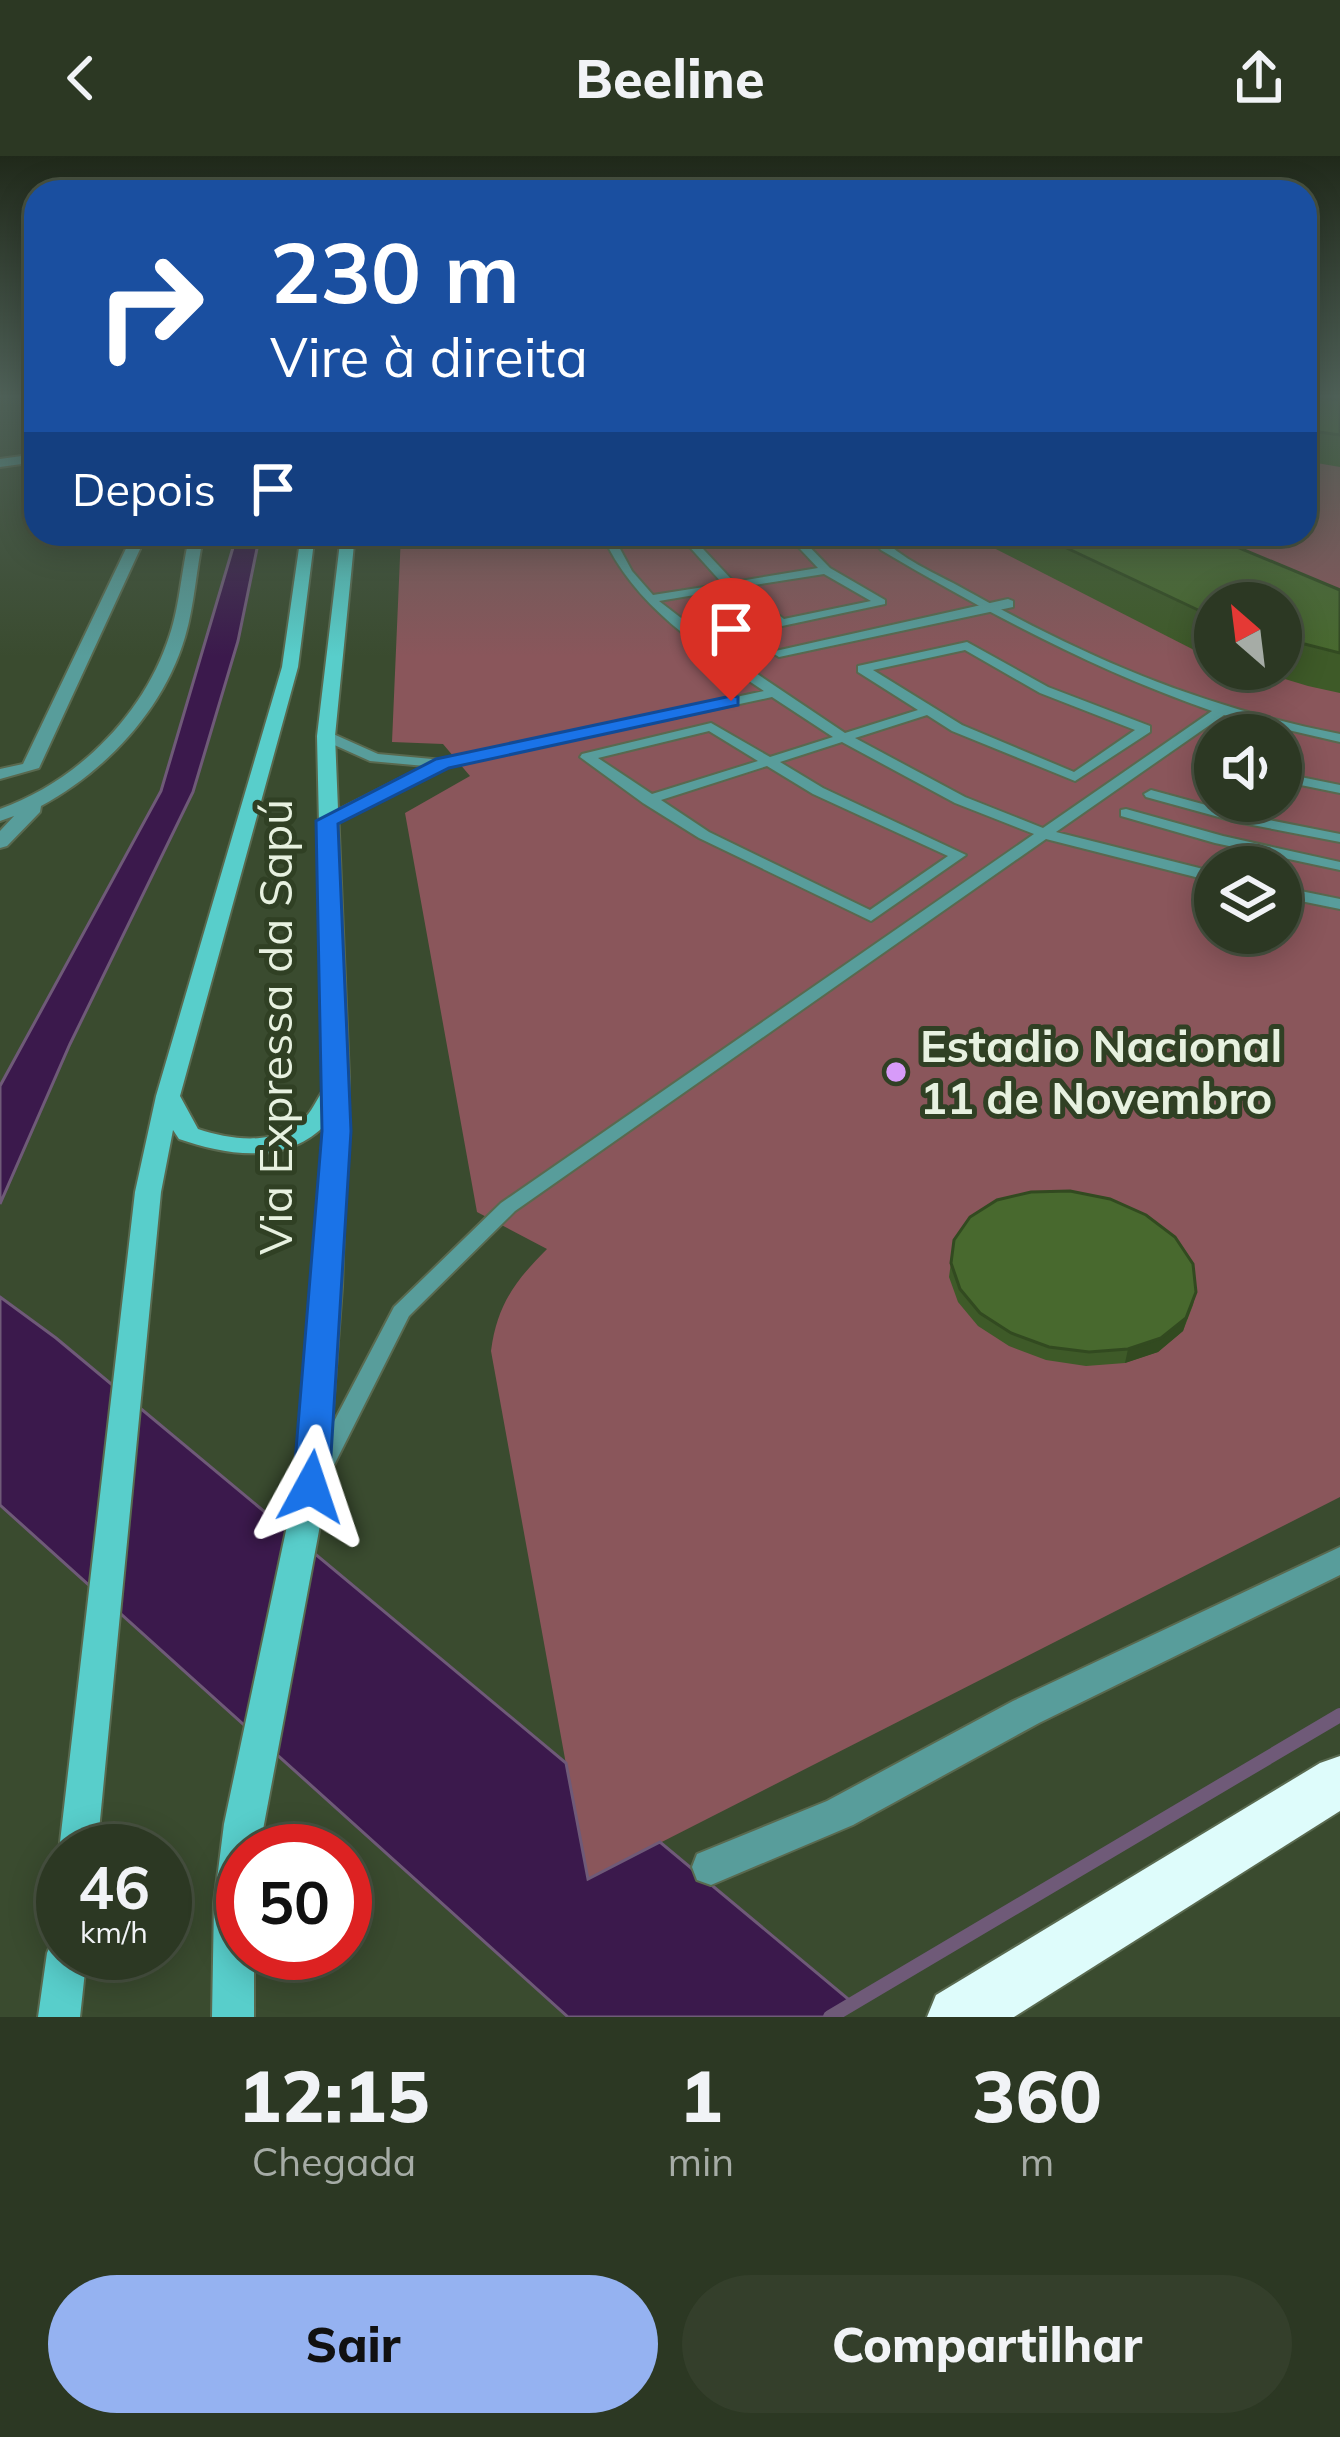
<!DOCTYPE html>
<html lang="pt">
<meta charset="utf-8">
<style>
:root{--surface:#2c3823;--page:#343f2b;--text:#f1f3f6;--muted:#a6aca6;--line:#485241;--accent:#95b2f1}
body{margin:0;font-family:Mulish,sans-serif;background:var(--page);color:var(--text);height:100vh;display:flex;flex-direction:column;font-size:45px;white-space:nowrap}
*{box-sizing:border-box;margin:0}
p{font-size:39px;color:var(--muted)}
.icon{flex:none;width:66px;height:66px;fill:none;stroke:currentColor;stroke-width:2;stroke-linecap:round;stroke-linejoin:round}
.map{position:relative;height:1861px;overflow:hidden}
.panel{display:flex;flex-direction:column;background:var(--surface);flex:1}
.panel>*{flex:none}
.top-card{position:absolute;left:24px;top:24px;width:1293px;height:366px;border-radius:36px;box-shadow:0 6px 30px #0003,0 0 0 3px var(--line);background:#1a4fa0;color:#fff;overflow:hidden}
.needle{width:78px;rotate:332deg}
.fabs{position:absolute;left:1194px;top:426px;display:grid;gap:24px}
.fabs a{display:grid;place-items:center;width:108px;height:108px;border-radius:50%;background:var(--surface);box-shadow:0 6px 30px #0003,0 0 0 3px var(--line);font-size:60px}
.speed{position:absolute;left:36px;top:1668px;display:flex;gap:24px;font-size:60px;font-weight:700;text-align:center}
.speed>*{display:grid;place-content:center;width:156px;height:156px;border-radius:50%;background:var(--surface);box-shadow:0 6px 30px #0003,0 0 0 3px var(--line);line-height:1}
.speed small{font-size:30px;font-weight:400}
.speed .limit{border:18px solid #d22;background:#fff;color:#111}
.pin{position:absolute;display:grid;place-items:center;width:102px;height:102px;color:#fff;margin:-123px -51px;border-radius:50% 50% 50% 0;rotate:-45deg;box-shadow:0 0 12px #0007}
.pin .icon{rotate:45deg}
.me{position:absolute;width:132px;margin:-66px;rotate:5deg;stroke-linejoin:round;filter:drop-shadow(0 0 9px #0008)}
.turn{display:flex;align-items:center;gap:42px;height:252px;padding:0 48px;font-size:54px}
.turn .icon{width:156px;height:156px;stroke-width:2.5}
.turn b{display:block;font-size:84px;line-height:102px}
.then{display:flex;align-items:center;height:114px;padding:0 48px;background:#0003;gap:24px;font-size:45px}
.eta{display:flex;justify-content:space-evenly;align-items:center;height:204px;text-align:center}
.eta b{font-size:72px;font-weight:800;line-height:84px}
.button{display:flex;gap:24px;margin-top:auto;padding:24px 48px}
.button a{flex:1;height:138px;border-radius:72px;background:var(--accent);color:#111;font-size:48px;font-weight:800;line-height:138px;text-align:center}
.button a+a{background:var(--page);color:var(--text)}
header{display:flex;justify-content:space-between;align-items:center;height:156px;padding:0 48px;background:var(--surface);font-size:54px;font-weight:800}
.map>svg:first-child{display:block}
.green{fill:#8a565b;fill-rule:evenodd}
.water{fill:#3b194c;stroke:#6f5a78;stroke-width:3}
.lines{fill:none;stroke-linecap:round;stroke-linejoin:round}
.stream{stroke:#6f5a78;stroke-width:14}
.lane-casing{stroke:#59694f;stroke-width:4}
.street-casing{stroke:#59694f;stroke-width:4}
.secondary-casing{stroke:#59694f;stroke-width:4}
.highway-casing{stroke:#59694f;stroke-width:4}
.lane{fill:#589d9b;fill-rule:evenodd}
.street{fill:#589d9b;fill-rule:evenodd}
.secondary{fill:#58cecb;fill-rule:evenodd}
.highway{fill:#defcfb;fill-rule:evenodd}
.wall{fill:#3e5a28}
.shaded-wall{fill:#324a20}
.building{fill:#48692e;stroke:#324a20;stroke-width:3}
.route{fill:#1a73e8;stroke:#114b97;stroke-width:3}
.poi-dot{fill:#d79bf9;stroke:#304024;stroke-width:4.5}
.labels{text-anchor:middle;stroke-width:10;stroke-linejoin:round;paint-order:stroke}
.street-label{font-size:45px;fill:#e7f1e0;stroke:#304024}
.poi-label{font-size:45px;font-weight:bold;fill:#e7f1e0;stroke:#304024;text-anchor:start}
</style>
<header><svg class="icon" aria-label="back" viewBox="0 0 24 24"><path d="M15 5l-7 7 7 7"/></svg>Beeline<svg class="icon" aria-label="share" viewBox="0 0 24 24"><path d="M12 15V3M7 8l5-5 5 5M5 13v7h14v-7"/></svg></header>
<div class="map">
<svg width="1340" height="1861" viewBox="0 0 1340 1861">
<rect width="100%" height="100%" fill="#3a4b2f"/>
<!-- green -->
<path class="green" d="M1305,240H1340V1341L587,1724L491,1195C497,1149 515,1125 547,1093L477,1056L405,657L470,620L443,588L392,586L401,378H1305ZM1215,447H1281V513H1215ZM1215,579H1281V645H1215ZM1215,711H1281V777H1215Z"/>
<!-- water -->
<path class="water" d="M237,378H260L238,485L193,636L70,888L0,1048V930L161,635Z
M0,1141L56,1182L566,1607L588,1723L660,1686L853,1847L830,1861H568L0,1349Z"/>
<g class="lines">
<!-- stream -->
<path class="stream" d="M830,1861L1340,1559"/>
<!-- lane casing -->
<g class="lane-casing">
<path id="lane" d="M602,378H612L632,415L653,439L723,428L678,378H689L734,426L818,412L786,378H797L830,412L885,444V448L782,470L730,433L659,445L729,499L845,577L918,554L858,516V510L967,486L1048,531L1150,570V576L1075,625L952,575L927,559L855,582L965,641L1043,672L1212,555C1094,514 988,457 881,394L869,378H879C899,403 936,417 964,433C1089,503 1198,550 1340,578V586L1224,559L1056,676L1215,716V726L1046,683L515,1055L409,1160L327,1323L319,1326L311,1323L307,1317L394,1151L501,1047L1034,678L955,647L842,586L780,606L823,632L966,699L871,765L699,682L643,647L580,601L582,598L711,567L770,601L833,581L772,541L440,612L332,668H322V662L425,610L370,605L321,583V577H331L378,598L443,604L764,535C701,492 633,450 602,378ZM824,418L871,445L784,463L741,431ZM965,494L1040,537L1135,574L1074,616L962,569L873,514ZM709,575L758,605L652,638L598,602ZM767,610L813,638L948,700L870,754L709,676L661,644Z
M1206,597L1215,600V608L1199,601Z
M1281,617L1340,629V637L1281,625Z
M1151,634L1239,658L1340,678V686L1237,666L1146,641L1144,638Z
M1126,653L1223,680L1340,706V714L1215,687L1121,660V654Z
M1281,731L1340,743V753L1281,741Z"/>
</g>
<!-- street casing -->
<g class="street-casing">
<path id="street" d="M36,298V306L0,311V303Z
M133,378H147L39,612L0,623V613L23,608Z
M190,378H204C196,412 195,447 185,481C164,553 106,615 41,650L40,656L7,690L0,692V675L14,660L0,665V653C75,626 140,563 167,487C180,453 181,414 190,378Z
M1008,443L1013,445V451L779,501L771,496Z
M1340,1391V1419L1039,1567L853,1669L711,1729L697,1724L692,1711L697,1698L827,1645L1013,1545Z"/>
</g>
<!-- secondary casing -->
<g class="secondary-casing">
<path id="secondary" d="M301,378H315L298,511L180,940L198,973C234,985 282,991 309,957C315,949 319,939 325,932L317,580L341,378H355L335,580L349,922L342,1131L327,1332L259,1695H243V1797H254V1861H212L214,1747L224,1668L295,1332L314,1131L323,971C284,1009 225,999 179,983L173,974L161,1036L97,1695H63V1704L59,1695L135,1036L156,940L282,511Z
M63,1779V1797H87L80,1861H38L47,1797L53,1783Z"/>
</g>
<!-- highway casing -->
<g class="highway-casing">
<path id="highway" d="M1340,1600V1655L1014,1861H927L936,1839L1320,1607Z"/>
</g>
<!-- lane -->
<use href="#lane" class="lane"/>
<!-- street -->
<use href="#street" class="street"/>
<!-- secondary -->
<use href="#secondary" class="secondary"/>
<!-- highway -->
<use href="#highway" class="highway"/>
</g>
<!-- wall -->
<path class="wall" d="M1305,240L1340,244V311L1305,305Z
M969,378H1206L1340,434V537L1308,530L1252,513H1281V447H1215V502L1200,497L978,384Z
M954,1084L1196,1136L1193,1149L1183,1175L1158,1196L1125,1207L1086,1210L1046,1204L1009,1190L978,1170L958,1146L949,1121Z"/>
<!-- shaded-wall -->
<path class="shaded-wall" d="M1196,1136L1183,1175L1158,1196L1125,1207L1128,1193Z"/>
<!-- building -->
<path class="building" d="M1305,240L1340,244V279L1305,274Z
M1037,378H1206L1340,434V497L1281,482V447H1215V462Z
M1070,1035L1110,1043L1146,1059L1175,1081L1193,1108L1196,1136L1186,1162L1161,1182L1128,1193L1089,1196L1049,1191L1011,1177L980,1157L960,1133L951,1107L954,1084L970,1061L997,1044L1031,1036Z"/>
<!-- sky -->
<linearGradient id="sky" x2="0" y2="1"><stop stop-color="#20291a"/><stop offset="0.48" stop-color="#4f6158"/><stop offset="1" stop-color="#4f6158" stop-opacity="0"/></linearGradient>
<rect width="1340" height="501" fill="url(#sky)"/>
<!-- route -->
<path class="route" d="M731,540L738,541V549L449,612L338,668L351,975L329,1331L323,1341L311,1345L298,1341L293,1331L322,975L316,665L436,603Z"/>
<!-- markers -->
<circle class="poi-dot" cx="896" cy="916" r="12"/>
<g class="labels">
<!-- street labels -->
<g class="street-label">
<text transform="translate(276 871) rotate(-90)" y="16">Via Expressa da Sapú</text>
</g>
<!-- poi labels -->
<g class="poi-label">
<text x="920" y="906">Estadio Nacional<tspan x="920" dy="52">11 de Novembro</tspan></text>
</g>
</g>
</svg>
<div class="fabs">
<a><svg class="needle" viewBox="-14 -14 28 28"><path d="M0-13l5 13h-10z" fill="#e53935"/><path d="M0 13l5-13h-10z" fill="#a6aca6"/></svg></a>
<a><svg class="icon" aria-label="sound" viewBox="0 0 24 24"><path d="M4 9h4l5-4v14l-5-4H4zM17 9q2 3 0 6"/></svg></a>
<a><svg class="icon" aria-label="layers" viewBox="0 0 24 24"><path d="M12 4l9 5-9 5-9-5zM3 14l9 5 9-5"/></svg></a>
</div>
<div class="speed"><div>46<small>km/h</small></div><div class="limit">50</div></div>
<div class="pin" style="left:731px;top:545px;background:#d93025"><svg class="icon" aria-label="arrive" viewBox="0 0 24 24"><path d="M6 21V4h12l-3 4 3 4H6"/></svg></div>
<svg class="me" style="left:311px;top:1331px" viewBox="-20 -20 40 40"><path d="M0-17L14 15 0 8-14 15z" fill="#1a73e8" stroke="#fff" stroke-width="4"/></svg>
<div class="top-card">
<div class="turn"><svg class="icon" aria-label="right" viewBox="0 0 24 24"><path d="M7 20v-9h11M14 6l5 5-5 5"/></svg><div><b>230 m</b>Vire à direita</div></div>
<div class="then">Depois<svg class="icon" aria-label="arrive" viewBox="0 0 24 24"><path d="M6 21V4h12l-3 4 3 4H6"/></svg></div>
</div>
</div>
<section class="panel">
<div class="eta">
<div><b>12:15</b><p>Chegada</p></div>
<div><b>1</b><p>min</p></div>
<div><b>360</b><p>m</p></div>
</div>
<div class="button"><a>Sair</a><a>Compartilhar</a></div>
</section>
